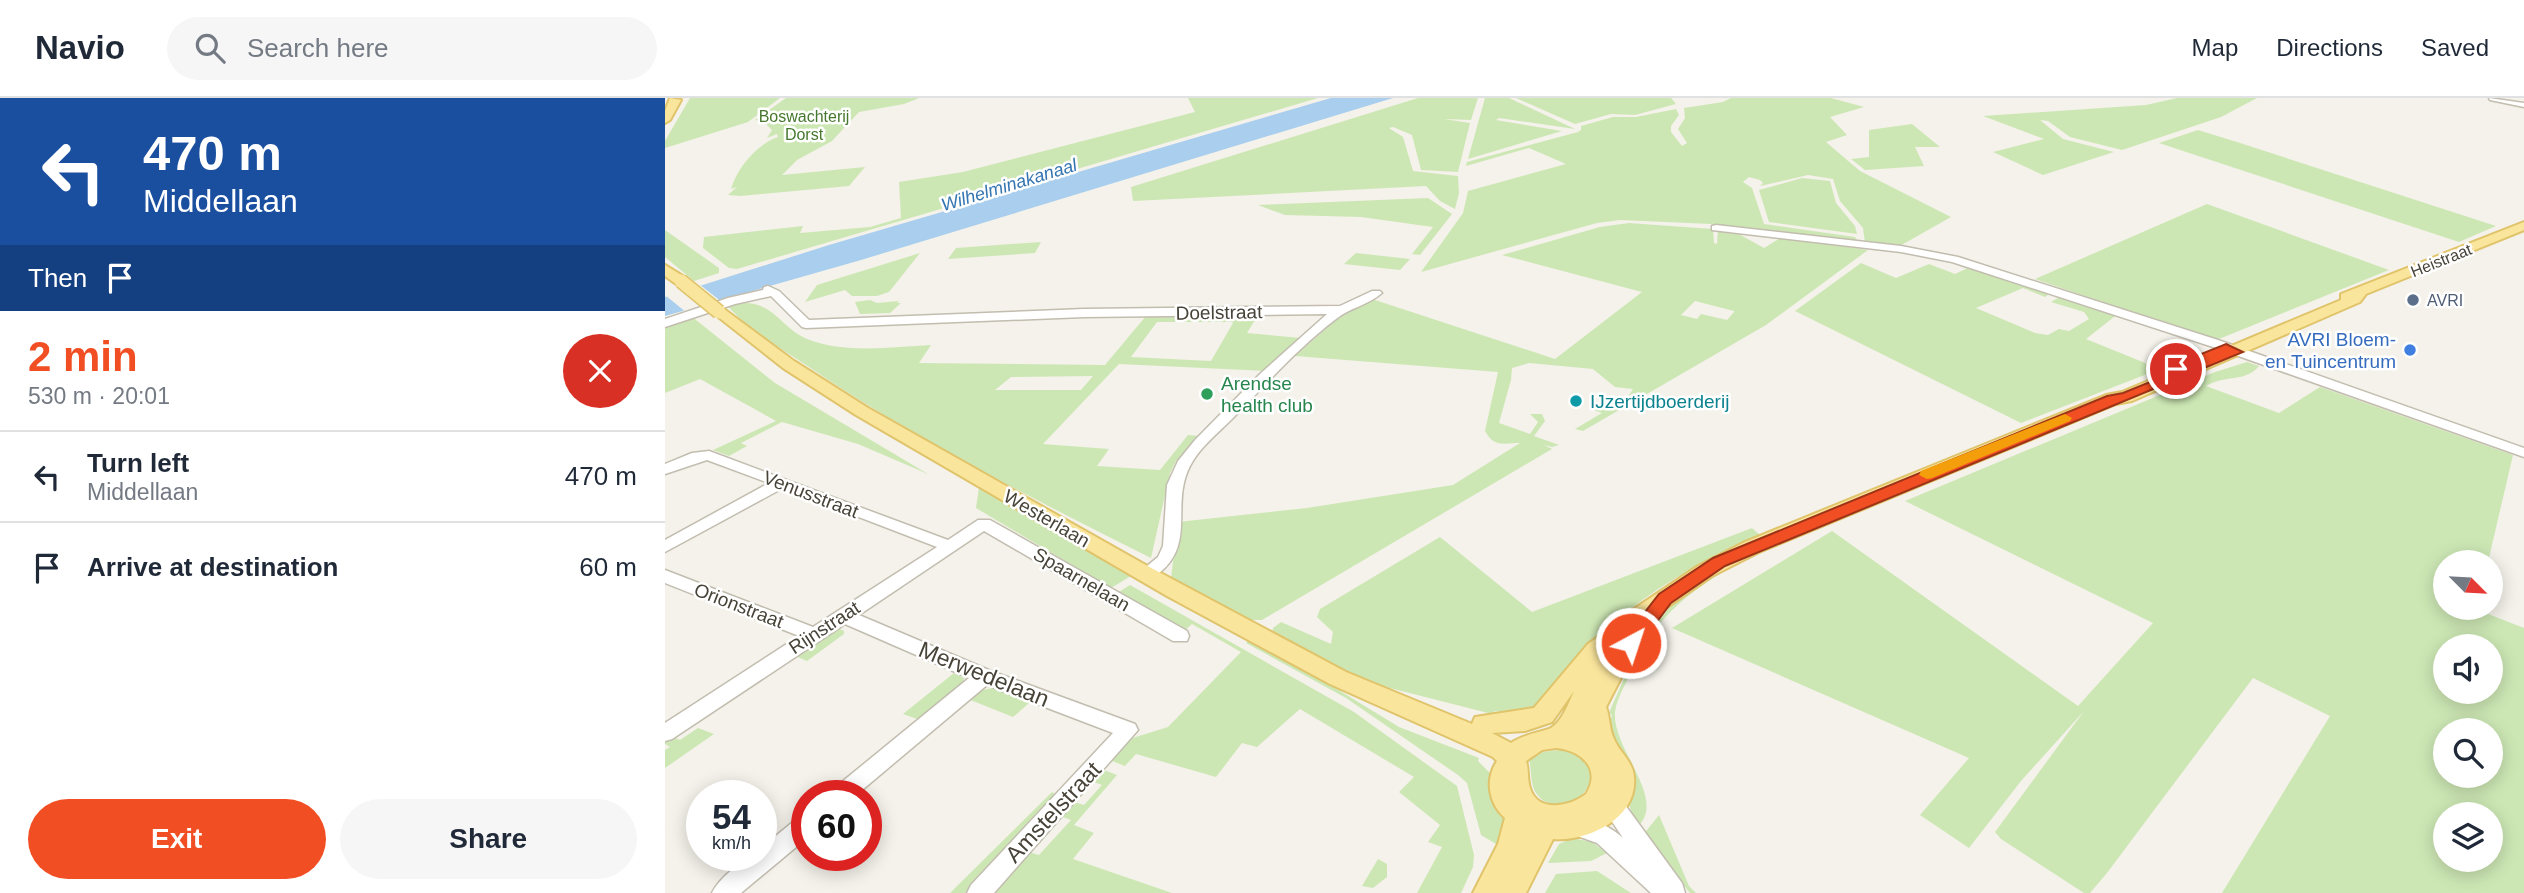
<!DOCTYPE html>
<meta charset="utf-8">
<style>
:root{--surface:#fff;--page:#f6f6f7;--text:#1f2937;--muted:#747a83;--line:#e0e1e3;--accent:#f24e23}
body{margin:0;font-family:Arial,sans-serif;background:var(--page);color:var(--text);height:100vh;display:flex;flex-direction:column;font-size:26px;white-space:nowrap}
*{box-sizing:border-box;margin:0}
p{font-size:23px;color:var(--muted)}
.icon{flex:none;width:38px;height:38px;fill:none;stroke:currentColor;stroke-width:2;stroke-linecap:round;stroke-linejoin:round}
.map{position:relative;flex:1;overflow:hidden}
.details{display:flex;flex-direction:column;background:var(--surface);width:665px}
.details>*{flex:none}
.hud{background:#1a4fa0;color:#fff;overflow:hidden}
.needle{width:46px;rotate:114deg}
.fabs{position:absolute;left:1768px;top:452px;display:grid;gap:14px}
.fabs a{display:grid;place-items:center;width:70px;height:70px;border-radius:50%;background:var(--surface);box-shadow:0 4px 18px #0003;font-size:35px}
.speed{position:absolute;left:21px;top:682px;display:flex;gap:14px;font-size:35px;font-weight:700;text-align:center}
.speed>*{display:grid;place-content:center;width:91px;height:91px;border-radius:50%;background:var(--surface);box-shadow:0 4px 18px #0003;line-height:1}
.speed small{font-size:18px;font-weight:400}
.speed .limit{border:10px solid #d22;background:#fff;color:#111}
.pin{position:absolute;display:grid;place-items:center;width:60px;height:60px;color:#fff;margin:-30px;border:4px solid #fff;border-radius:50%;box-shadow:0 2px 7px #0007}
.me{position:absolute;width:77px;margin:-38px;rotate:40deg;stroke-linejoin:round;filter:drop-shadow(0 0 5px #0008)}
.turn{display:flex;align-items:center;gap:24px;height:147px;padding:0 28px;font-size:32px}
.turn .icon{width:91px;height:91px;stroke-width:2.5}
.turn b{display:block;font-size:49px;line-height:60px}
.then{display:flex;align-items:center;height:66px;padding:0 28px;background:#0003;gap:14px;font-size:26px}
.round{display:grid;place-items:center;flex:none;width:74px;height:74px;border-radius:37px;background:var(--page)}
.headline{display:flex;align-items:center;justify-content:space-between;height:119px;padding:0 28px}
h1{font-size:42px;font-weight:700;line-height:52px;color:var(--accent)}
.button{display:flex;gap:14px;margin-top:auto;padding:14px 28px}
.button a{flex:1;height:80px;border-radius:42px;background:var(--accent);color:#fff;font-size:28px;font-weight:700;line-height:80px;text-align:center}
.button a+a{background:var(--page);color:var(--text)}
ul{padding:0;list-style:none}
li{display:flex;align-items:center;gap:21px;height:91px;padding:0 28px;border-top:2px solid var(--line)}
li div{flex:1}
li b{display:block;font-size:26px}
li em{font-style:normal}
header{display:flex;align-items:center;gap:42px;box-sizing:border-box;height:98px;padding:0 35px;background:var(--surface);border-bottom:2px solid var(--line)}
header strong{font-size:33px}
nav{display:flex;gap:38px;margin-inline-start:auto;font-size:24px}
.search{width:490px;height:63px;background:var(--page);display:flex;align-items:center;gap:18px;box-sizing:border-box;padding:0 24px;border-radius:38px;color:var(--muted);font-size:26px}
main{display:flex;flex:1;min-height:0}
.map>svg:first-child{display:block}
.green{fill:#cde7b4;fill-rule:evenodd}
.water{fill:#a9ceee}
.pier{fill:#f4f2ea}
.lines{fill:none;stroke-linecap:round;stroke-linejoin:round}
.minor-casing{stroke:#c2bdaf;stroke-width:3}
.major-casing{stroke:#e0c46c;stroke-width:4}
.minor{fill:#fff;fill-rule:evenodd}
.major{fill:#fae59c;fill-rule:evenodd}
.major-bridge-casing{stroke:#e0c46c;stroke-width:16;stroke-linecap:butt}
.major-bridge{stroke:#fae59c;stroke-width:13}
.route{fill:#f24e23;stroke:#9d3317;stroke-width:2}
.slow{fill:#f59e0b}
.service-dot{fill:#5c6f8a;stroke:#fff;stroke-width:2.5}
.shop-dot{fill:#3f7fe0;stroke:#fff;stroke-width:2.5}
.leisure-dot{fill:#2e9e5b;stroke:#fff;stroke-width:2.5}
.culture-dot{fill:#0f9aa8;stroke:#fff;stroke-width:2.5}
.labels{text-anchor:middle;stroke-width:5;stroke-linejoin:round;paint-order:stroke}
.far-park-label{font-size:16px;fill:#45782d;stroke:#fff}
.far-street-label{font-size:16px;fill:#484338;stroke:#fff}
.far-service-label{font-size:16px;fill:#4e5e75;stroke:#fff;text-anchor:start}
.far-water-label{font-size:18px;font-style:italic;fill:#3475b0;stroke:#fff}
.street-label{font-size:19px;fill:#484338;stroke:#fff}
.shop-label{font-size:19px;fill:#366cbe;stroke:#fff;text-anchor:end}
.leisure-label{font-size:19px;fill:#27864d;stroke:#fff;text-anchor:start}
.culture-label{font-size:19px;fill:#0d838f;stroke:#fff;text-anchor:start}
.near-street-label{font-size:23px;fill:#484338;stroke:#fff}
</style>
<header>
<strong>Navio</strong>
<div class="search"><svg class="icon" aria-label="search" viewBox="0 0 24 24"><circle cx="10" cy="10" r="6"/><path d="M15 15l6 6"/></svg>Search here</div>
<nav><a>Map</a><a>Directions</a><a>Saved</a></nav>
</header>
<main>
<section class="details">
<div class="hud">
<div class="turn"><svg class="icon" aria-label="left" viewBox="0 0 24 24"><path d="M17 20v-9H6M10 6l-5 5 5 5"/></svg><div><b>470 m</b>Middellaan</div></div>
<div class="then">Then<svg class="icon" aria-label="arrive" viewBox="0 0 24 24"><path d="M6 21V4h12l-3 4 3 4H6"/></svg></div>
</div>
<div class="headline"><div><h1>2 min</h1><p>530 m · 20:01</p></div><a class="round" style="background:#d93025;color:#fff"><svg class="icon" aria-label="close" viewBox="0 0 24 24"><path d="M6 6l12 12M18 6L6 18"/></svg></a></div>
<ul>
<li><svg class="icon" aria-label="left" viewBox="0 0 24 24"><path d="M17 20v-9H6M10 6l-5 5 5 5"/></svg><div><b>Turn left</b><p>Middellaan</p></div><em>470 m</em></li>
<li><svg class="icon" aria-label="arrive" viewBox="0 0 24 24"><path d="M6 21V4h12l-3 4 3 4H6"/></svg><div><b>Arrive at destination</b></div><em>60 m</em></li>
</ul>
<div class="button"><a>Exit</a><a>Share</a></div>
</section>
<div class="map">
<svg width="1859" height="795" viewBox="0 0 1859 795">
<rect width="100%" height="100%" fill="#f4f2ea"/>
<!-- green -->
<path class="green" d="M25,0H115L83,24L0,50V43Z
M121,0H254L239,6L194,14L167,43L132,62L117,77L200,69L184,88L76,98L63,97L72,89L66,91C72,70 92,46 113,39L112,36L102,40L107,32L100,25L90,22Z
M523,0H653L72,171L64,170L38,150L39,139L138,128L135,135L205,129L236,120L234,84L298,74L530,14Z
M753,0H813L806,22L779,21L805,25L793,74L756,72L747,37L728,29L724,30L738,39L748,73L793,78L794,95L790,111L775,103L761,88L468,103L466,89Z
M820,0H844L910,31L834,20L831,22L897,33L803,61Z
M851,0H1006L1011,6L970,17L946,16L910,26Z
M1066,0H1166L1199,9L1165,19L1182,37L1161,44L1195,73L1286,119L1233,149L1200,145L1198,130L1175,103L1168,81L1143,77L1095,88L1098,85L1095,82L1084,79L1078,84L1087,90L1099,126L1190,139L1194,145L1046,126L955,122L932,125L756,174L798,115L803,93L901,66L864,50L801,68L802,64L913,34L916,32V28L948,19H971L1011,11L1014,17L1006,28V34L1017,48L1022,45L1013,31L1020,20L1019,10L1058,4Z
M1512,0H1592L1556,19L1457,52L1405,39L1383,23L1375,22L1398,41L1449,54L1378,77L1328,54L1379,41L1318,18L1481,7Z
M1247,26L1275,49H1250L1259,68L1200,72L1186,61L1204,59V32Z
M1533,32L1572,44L1831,128L1794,144L1494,45Z
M1137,80L1165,83L1171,105L1190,128L1192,136L1104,124L1094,92Z
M763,100L787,116L755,157L747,156L768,129L696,119L620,117L593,107Z
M1542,106L1724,172L1554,241L1533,237L1370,181Z
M964,125L1048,131L1049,145L1052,146L1053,132L1070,134L1099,150L1117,139L1203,152L1101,227L918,333L910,331L937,315L926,311V308C946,310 958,309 968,291L950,289L928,271L864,265L847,270L846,282L834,325L865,336L873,324L865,316H877L880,323L869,338L894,347L887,349L879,347L887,351L597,522H584L506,480L513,424L642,410L788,387L855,345C839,345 829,350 820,333L833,274L630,258L671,222L707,201L890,261L977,194L837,157L935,129ZM1030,203L1069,213V214L1062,222L1036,216L1032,221L1016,217Z
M0,132L54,170V175L29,183L0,159Z
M376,144L370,155L283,161L291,150Z
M255,155L224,194L212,198H187L180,192L140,204L152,187Z
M691,155L745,161L735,172L679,166Z
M1196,165L1231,180L1264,166L1290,176L1307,168L1388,193L1380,199L1358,190L1311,210L1370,235L1383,237L1394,231L1404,233L1424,221L1419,214L1386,204L1398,197L1454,215L1421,241L1495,271L1356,325L1130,213Z
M205,202L212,205L234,203L232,205H236L225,215L195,216L190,204Z
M82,205C109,206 119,232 142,241C180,256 226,249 266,247L254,265L440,267L481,218L593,217L582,235L636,240L602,273L454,266L378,346L444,351L432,368L495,372L523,337L535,338L511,363L505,375L486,460C370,402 254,343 147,271C119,252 84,233 62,207ZM492,224H567L568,225L546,263L466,259ZM428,278L416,292H330L346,279Z
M26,218L110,285L263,376L193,346L117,324L76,345L82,348L64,358L48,352L111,323L35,281L0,295V228Z
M1582,264L1594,268C1580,285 1561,276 1541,288L1614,315L1655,289L1848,357L1823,464H1780V509H1813V512L1859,530V795H1557L1665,618L1588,580L1442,775L1425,795H1419L1336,741L1330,734L1419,613L1356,683L1304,750L1255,717L1304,660L1007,530L1167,433L1413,608L1488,525L1240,403L1550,274ZM1780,548H1825V593H1780ZM1780,632H1825V677H1780ZM1780,716H1825V761H1780Z
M314,389L466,478L446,490L311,410Z
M1164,424L1166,426C1105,451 1036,474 993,528C983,540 976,556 969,570C962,583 952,599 950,614C947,651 1001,699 974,727C955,703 969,682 959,657C952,639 940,640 947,617L944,615C957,585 972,549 992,524C1032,472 1105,449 1164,424Z
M1087,430L1096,438C1049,457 1003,481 963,513C939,533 919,558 898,580L895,579L869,611L841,615L830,613L827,616L705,585L662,565L608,535V530L616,524L666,546L668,534L652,519L655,511L775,439L867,514Z
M465,487L689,614L792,688L809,757L808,769L796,795H752L777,749L763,744L775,727L734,694L749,679L635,611L592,649L577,645L551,679L471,656L460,668L447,663L444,658L458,643L503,629L576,554L527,526L518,534L454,494Z
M173,530L179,533V536L142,563L128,557Z
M584,542L672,591L734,629L814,660L813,663L826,676L840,722L836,749L816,737L802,685L793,677L681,600L581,545Z
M289,575L299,580L298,587L255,622L238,616Z
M327,590L364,605L348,619L303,601L313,593Z
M33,630L49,636L0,670V652L5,649L0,646V642L5,638L15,642Z
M895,652C964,667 899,735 871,695C865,686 867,673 864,662L878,654Z
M439,672L452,677L409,727L429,735L408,761L507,795H328L360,753L374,757L406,722L392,717L405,703L419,707L437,687L423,682L431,673Z
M387,694L390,696L300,795H285Z
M994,717L1024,788L1031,795H1025L978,737Z
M907,740L927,744L942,755L926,763L883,765L894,746Z
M713,761L722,766V779L708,790L697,788Z
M932,773L966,795H880L891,776Z"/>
<!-- water -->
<path class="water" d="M666,0H728L196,162L0,218V199L164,147Z"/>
<!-- pier -->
<path class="pier" d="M34,186L57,204L22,215L0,197Z"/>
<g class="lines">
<!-- minor casing -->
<g class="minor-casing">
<path id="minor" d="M1824,0L1859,5V9L1825,2Z
M1051,127L1236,148L1293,159L1553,242L1859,350V359L1545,248L1287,164L1236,154L1047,132V128Z
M103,188L114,193L144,222L419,211L675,208L707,193H715L717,195C704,207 684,210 671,221C633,250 600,287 567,321C553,335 534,350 525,368C505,407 532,446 493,476C486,481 482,483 474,481L471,477L493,459L498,448L502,387L513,363L530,342L595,276L662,216L419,219L141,230L137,229L106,198L70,206L0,229V221L63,200L98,192L99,189Z
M44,353L283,442L313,422H325L522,533L524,538L522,543H508L319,433L194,517L326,573L470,626L473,632L329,795H302L306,787L448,635L322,587L190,698H164L167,692L304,580L180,526L7,641L0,643V625L134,538L0,485V472L148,529L272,449L118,390L0,454V442L104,385L42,362L0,376V366L27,355Z
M947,698L955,700L1017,785L1020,795H986L932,745L907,736L904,729L907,722C923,717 946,729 958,740L936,707L939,700Z
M142,717V740L76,795H47C54,780 80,758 96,758V750L134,719Z"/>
</g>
<!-- major casing -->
<g class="major-casing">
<path id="major" d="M5,0L16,2L5,22L0,25V13Z
M1859,124V132L1701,196L1695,204L1467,303L1451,306L1094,454L1047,478L982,523L990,530L960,572L941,609C945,619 944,631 949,641C954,654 968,663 969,679C973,721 922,744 888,741L861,795H808L833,746L840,720C823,705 820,681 832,663L828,659L665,586L502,498L191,317L118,270L47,214L54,210L59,211L129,263L203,310L477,465L681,574L807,626L810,619L869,610L923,546L936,537L945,535L963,515L1033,468L1080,444L1441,297L1457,294L1676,202V196ZM909,593C904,605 896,626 884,631C871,635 858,637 846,645L827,635L860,633L887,624ZM891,650C916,652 937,671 921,696C906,708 873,716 865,690C862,681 864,672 861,663L877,652Z
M0,167L21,180V186H11L0,178Z"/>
</g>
<!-- minor -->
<use href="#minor" class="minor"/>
<!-- major -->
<use href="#major" class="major"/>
<!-- major-bridge casing -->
<g class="major-bridge-casing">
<path id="major-bridge" d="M16,183L54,214"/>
</g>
<!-- major-bridge -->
<use href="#major-bridge" class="major-bridge"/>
</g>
<!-- route -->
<path class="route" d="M1561,246L1578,254L1060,468L1006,505L973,549H959L956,545L994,496L1048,460L1442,298L1458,295L1510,274L1504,271L1506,268Z"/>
<!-- slow -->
<path class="slow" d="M1400,316L1407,320L1405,323L1267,380L1262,381L1254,377L1256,373Z"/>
<!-- markers -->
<circle class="service-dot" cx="1748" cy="202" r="7"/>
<circle class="shop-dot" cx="1745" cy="252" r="7"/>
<circle class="leisure-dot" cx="542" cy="296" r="7"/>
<circle class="culture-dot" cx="911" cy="303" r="7"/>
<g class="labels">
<!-- far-park labels -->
<g class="far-park-label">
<text x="139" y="24">Boswachterij<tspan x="139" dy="18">Dorst</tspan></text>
</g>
<!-- far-street labels -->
<g class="far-street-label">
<text transform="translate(1776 162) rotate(-22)" y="6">Heistraat</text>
</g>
<!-- far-service labels -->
<g class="far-service-label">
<text x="1762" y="208">AVRI</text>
</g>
<!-- far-water labels -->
<g class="far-water-label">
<text transform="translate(344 87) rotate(-17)" y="6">Wilhelminakanaal</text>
</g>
<!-- street labels -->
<g class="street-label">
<text transform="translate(554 214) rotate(-1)" y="7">Doelstraat</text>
<text transform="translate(146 396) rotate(21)" y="7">Venusstraat</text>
<text transform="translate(382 420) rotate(30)" y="7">Westerlaan</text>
<text transform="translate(417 481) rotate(30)" y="7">Spaarnelaan</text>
<text transform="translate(74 507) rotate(21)" y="7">Orionstraat</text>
<text transform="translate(159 529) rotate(-33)" y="7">Rijnstraat</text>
</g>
<!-- shop labels -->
<g class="shop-label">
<text x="1731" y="248">AVRI Bloem-<tspan x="1731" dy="22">en Tuincentrum</tspan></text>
</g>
<!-- leisure labels -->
<g class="leisure-label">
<text x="556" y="292">Arendse<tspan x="556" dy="22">health club</tspan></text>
</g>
<!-- culture labels -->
<g class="culture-label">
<text x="925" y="310">IJzertijdboerderij</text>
</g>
<!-- near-street labels -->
<g class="near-street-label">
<text transform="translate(319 576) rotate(22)" y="8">Merwedelaan</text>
<text transform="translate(388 714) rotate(-47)" y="8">Amstelstraat</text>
</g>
</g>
</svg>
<div class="fabs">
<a><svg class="needle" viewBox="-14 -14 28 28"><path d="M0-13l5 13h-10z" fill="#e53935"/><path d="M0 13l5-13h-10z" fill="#747a83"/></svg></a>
<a><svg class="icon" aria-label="sound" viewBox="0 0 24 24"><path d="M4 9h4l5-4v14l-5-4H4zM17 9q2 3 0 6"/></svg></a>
<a><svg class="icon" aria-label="search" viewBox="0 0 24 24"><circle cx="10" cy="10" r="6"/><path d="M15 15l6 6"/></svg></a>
<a><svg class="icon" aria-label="layers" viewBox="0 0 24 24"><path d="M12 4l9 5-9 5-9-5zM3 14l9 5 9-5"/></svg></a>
</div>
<div class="speed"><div>54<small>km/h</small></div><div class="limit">60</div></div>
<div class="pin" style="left:1511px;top:271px;background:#d93025"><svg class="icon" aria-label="arrive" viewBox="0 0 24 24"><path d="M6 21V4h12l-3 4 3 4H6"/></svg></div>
<svg class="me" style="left:966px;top:545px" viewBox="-20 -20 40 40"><circle r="17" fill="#f24e23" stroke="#fff" stroke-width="3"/><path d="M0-11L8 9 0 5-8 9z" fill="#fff"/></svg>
</div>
</main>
